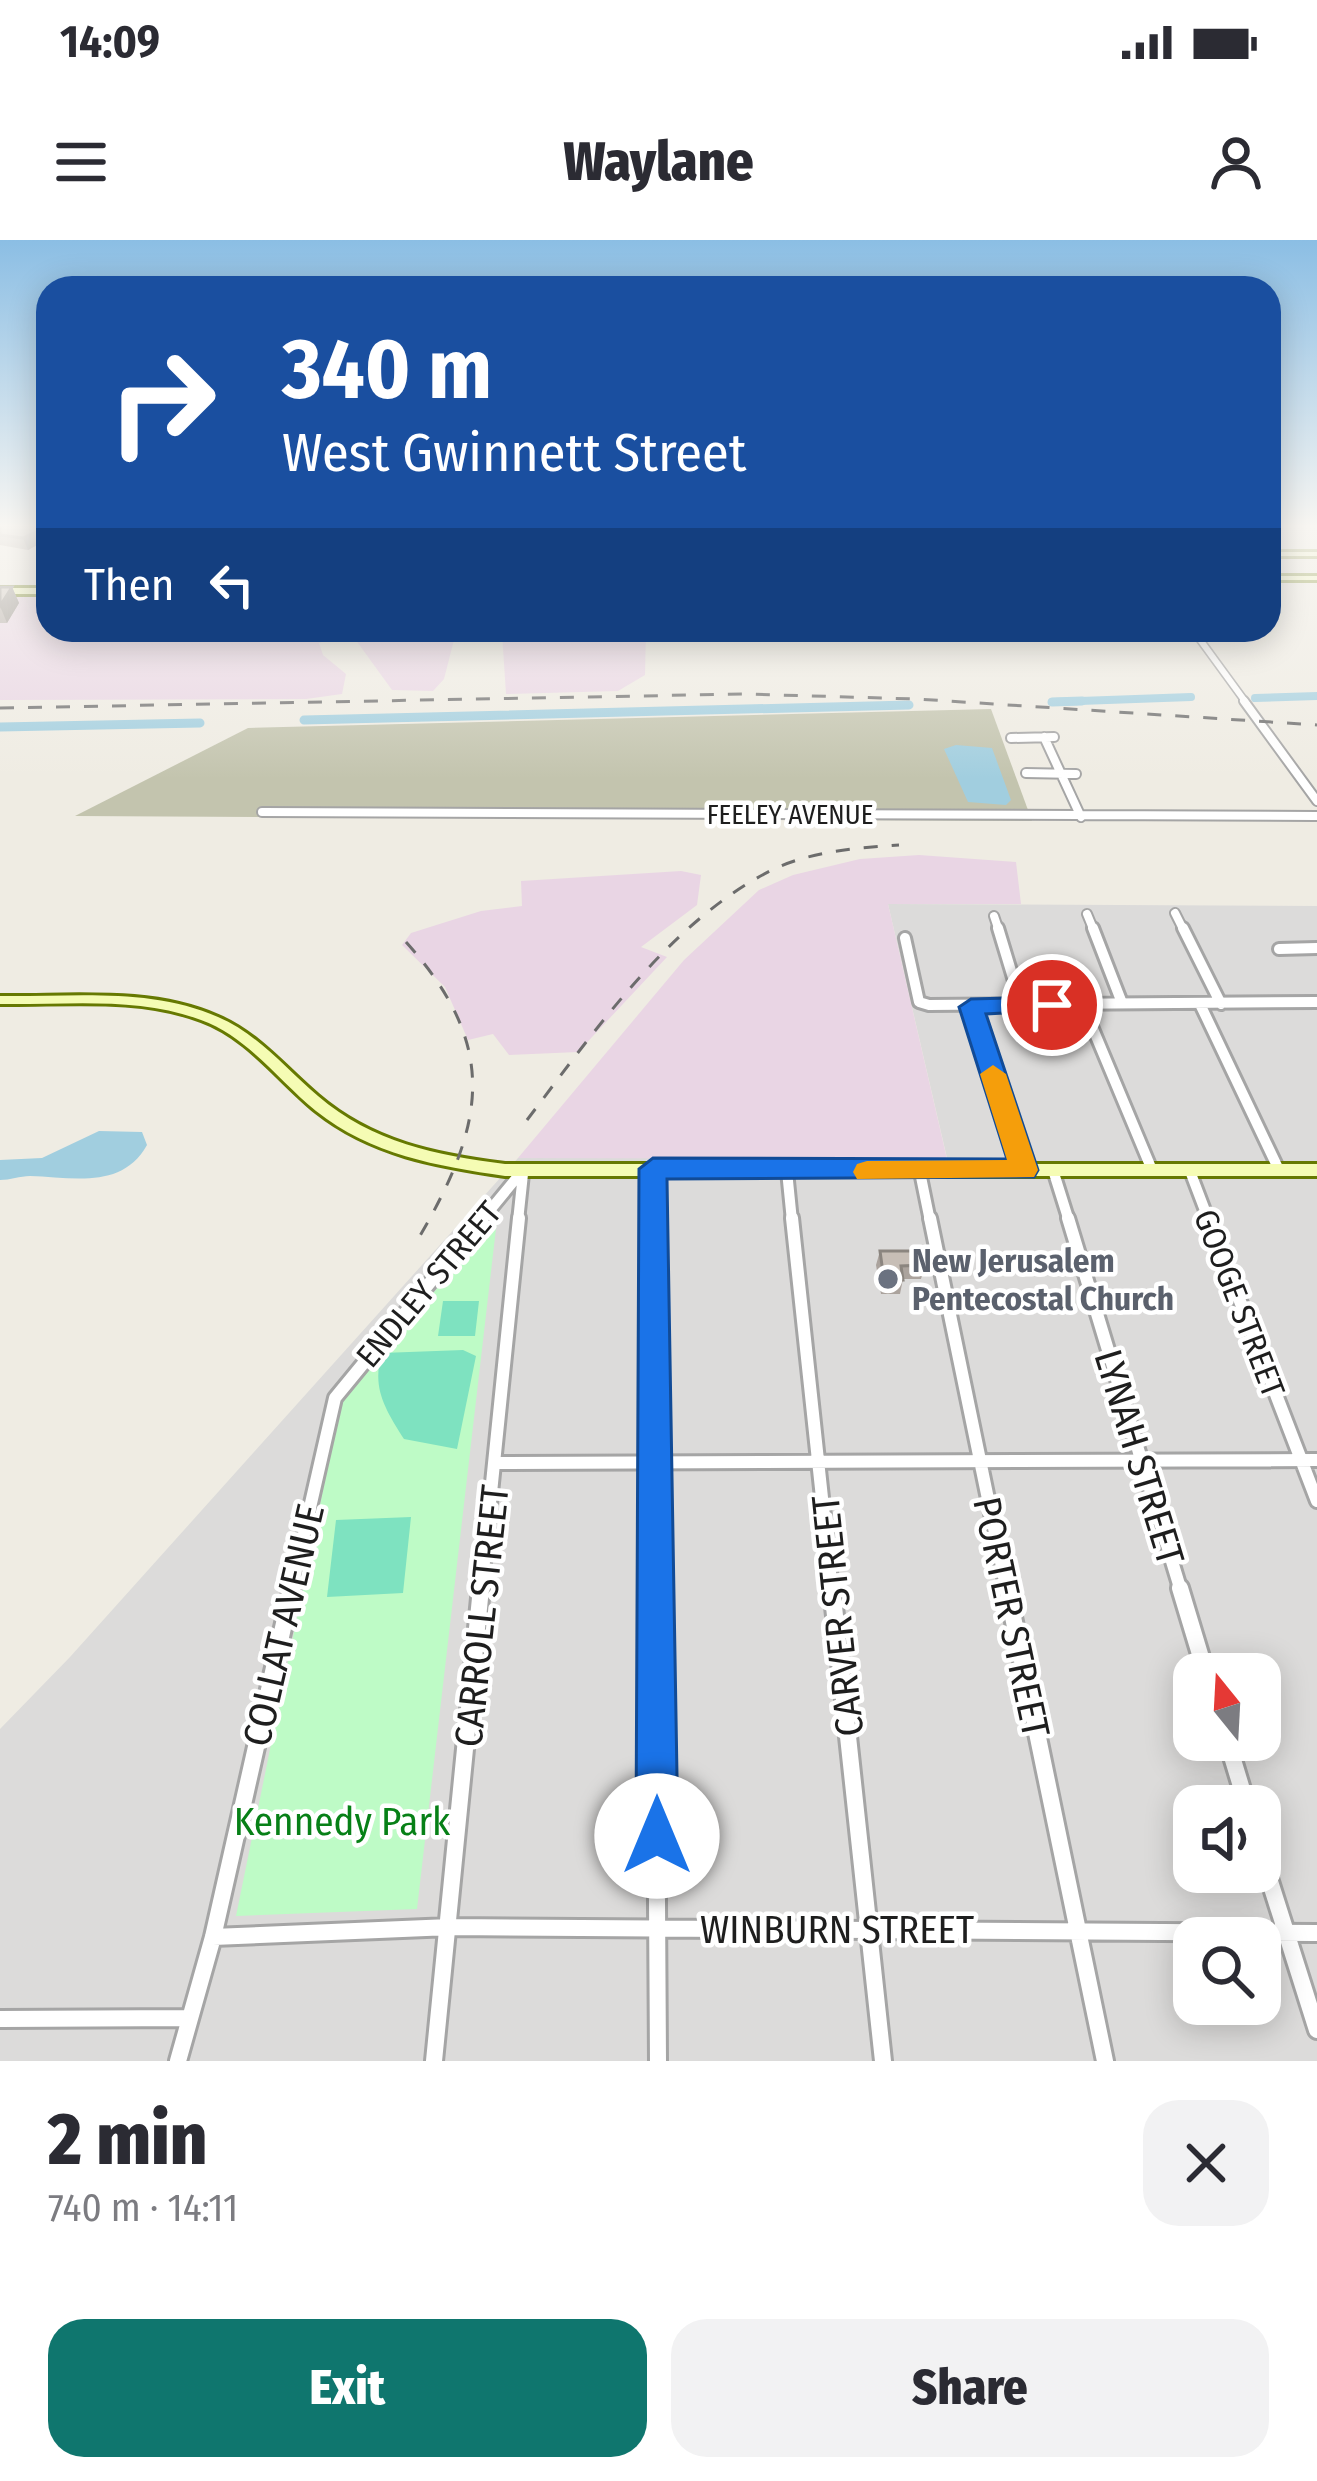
<!DOCTYPE html>
<meta charset="utf-8">
<style>
:root{--surface:#fff;--page:#f2f2f3;--text:#2b2b33;--muted:#7c7c81;--accent:#0f766e}
body{margin:0;font-family:"Fira Sans Condensed",sans-serif;background:var(--page);color:var(--text);height:100vh;display:flex;flex-direction:column;font-size:45px;white-space:nowrap}
*{box-sizing:border-box;margin:0}
p{font-size:39px;color:var(--muted)}
.icon{flex:none;width:66px;height:66px;fill:none;stroke:currentColor;stroke-width:2;stroke-linecap:round;stroke-linejoin:round}
.map{position:relative;height:1821px;overflow:hidden}
.details{display:flex;flex-direction:column;background:var(--surface);flex:1}
.details>*{flex:none}
.top-card{position:absolute;left:36px;top:36px;width:1245px;height:366px;border-radius:36px;box-shadow:0 6px 30px #0003;background:#1a4fa0;color:#fff;overflow:hidden}
.needle{width:78px;rotate:342deg}
.fabs{position:absolute;left:1173px;top:1413px;display:grid;gap:24px}
.fabs a{display:grid;place-items:center;width:108px;height:108px;border-radius:24px;background:var(--surface);box-shadow:0 6px 30px #0003;font-size:60px}
.pin{position:absolute;display:grid;place-items:center;width:102px;height:102px;color:#fff;margin:-51px;border:6px solid #fff;border-radius:50%;box-shadow:0 3px 12px #0007}
.me{position:absolute;width:132px;margin:-66px;rotate:0deg;stroke-linejoin:round;filter:drop-shadow(0 0 9px #0008)}
.turn{display:flex;align-items:center;gap:42px;height:252px;padding:0 48px;font-size:54px}
.turn .icon{width:156px;height:156px;stroke-width:2.5}
.turn b{display:block;font-size:84px;line-height:102px}
.then{display:flex;align-items:center;height:114px;padding:0 48px;background:#0003;gap:24px;font-size:45px}
.round{display:grid;place-items:center;flex:none;width:126px;height:126px;border-radius:36px;background:var(--page)}
.head{display:flex;align-items:center;justify-content:space-between;height:204px;padding:0 48px}
h1{font-size:72px;font-weight:800;line-height:90px}
.action{display:flex;gap:24px;margin-top:auto;padding:24px 48px}
.action a{flex:1;height:138px;border-radius:36px;background:var(--accent);color:#fff;font-size:48px;font-weight:800;line-height:138px;text-align:center}
.action a+a{background:var(--page);color:var(--text)}
.status{display:flex;justify-content:space-between;align-items:center;height:84px;padding:0 60px;background:var(--surface);direction:ltr}
.status svg{height:33px;fill:currentColor}
header{display:flex;justify-content:space-between;align-items:center;height:156px;padding:0 48px;background:var(--surface);font-size:54px;font-weight:800}
.map>svg:first-child{display:block}
.residential{fill:#dcdbda;fill-rule:evenodd}
.industrial{fill:#e9d5e4}
.construction{fill:#c3c4ae}
.park{fill:#befbc6}
.pitch{fill:#7ee2c0}
.water{fill:#a1cedf}
.lines{fill:none;stroke-linecap:round;stroke-linejoin:round}
.canal-far1{stroke:#a1cedf;stroke-width:8}
.canal{stroke:#a1cedf;stroke-width:9}
.street-far4-casing{stroke:#a5a5a5;stroke-width:9}
.street-far3-casing{stroke:#a5a5a5;stroke-width:12}
.street-far2-casing{stroke:#a5a5a5;stroke-width:16}
.street-far1-casing{stroke:#a5a5a5;stroke-width:18}
.street-casing{stroke:#a5a5a5;stroke-width:22}
.secondary-casing{stroke:#667901;stroke-width:6}
.street-far4{stroke:#fff;stroke-width:6}
.street-far3{stroke:#fff;stroke-width:8}
.street-far2{stroke:#fff;stroke-width:10}
.street-far1{stroke:#fff;stroke-width:12}
.street{stroke:#fff;stroke-width:16}
.secondary{fill:#f5fcb4;fill-rule:evenodd}
.rail{stroke:#6c6c6c;stroke-width:3;stroke-dasharray:14 14;stroke-linecap:butt}
.wall{fill:#aba39d}
.shaded-wall{fill:#8b857f}
.building{fill:#c7beb6;stroke:#8b857f;stroke-width:3}
.route{fill:#1a73e8;stroke:#114b97;stroke-width:3}
.slow{fill:#f59e0b}
.worship-dot{fill:#6b7280;stroke:#fff;stroke-width:4.5}
.labels{text-anchor:middle;stroke-width:9;stroke-linejoin:round;paint-order:stroke}
.far-street-label{font-size:27px;fill:#1e1e1e;stroke:#fff}
.worship-label{font-size:33px;font-weight:bold;fill:#5b616d;stroke:#fff;text-anchor:start}
.street-label{font-size:33px;fill:#1e1e1e;stroke:#fff}
.near-street-label{font-size:39px;fill:#1e1e1e;stroke:#fff}
.near-park-label{font-size:39px;fill:#078017;stroke:#fff}
</style>
<div class="status"><b>14:09</b><svg viewBox="0 0 49 12"><path d="M0 12V9h3v3zM5 12V6h3v6zM10 12V3h3v9zM15 12V0h3v12zM26 1h20v11H26zM47 4h2v5h-2z"/></svg></div>
<header><svg class="icon" aria-label="menu" viewBox="0 0 24 24"><path d="M4 6h16M4 12h16M4 18h16"/></svg>Waylane<svg class="icon" aria-label="person" viewBox="0 0 24 24"><circle cx="12" cy="8" r="4"/><path d="M4 21q1-7 8-7t8 7"/></svg></header>
<div class="map">
<svg width="1317" height="1821" viewBox="0 0 1317 1821">
<rect width="100%" height="100%" fill="#efece3"/>
<!-- residential -->
<path class="residential" d="M888,664L1317,666V1821H0V1489L70,1417L518,918H947ZM1194,1434H1260V1500H1194ZM1194,1566H1260V1632H1194ZM1194,1698H1260V1764H1194Z"/>
<!-- industrial -->
<path class="industrial" d="M0,351H48V390H646L645,435L618,451L506,454L502,393L455,396L444,439L433,451L392,450L350,392L319,403L323,415L346,434L342,454L306,459L0,460Z
M919,615L1016,622L1021,664H888L947,919L518,918L684,720L759,650L793,635L860,619Z
M681,631L701,635L697,665L641,707L667,717L578,812L509,815L493,794L468,800L445,747L402,705L411,693L481,671L522,666L521,641Z"/>
<!-- construction -->
<path class="construction" d="M991,469L1032,581L75,576L248,488Z"/>
<!-- park -->
<path class="park" d="M497,980L417,1669L236,1676L342,1157Z"/>
<!-- pitch -->
<path class="pitch" d="M443,1061H479L475,1096H438Z
M463,1110L476,1116L457,1209L404,1199C386,1170 371,1148 382,1113Z
M411,1277L403,1353L327,1357L336,1280Z"/>
<!-- water -->
<path class="water" d="M956,505L992,508L1011,560L1006,565L968,562L944,509Z
M99,891L142,892L147,905C122,950 72,937 30,936C20,936 10,940 0,940V920L42,918Z"/>
<g class="lines">
<!-- canal-far1 -->
<path class="canal-far1" d="M1255,458L1317,456
M1052,462L1191,457"/>
<!-- canal -->
<path class="canal" d="M1052,462L1082,461
M304,480L909,465
M0,487L200,483"/>
<!-- street-far4 casing -->
<g class="street-far4-casing">
<path id="street-far4" d="M1193,390L1247,464"/>
</g>
<!-- street-far3 casing -->
<g class="street-far3-casing">
<path id="street-far3" d="M1244,461L1317,561
M1044,497L1081,577
M1011,498L1054,497
M1026,533L1076,534
M262,572L1317,576
M1175,673L1184,691
M1087,674L1094,691
M994,676L999,691"/>
</g>
<!-- street-far2 casing -->
<g class="street-far2-casing">
<path id="street-far2" d="M998,688L1021,764
M1093,688L1122,763
M1183,688L1221,764
M905,698L919,762L929,765L1317,762
M1279,709L1317,708
M1200,764L1279,930
M1083,765L1152,930
M971,767L1024,930
M653,929V981
M1053,930L1069,981
M787,931L792,981
M1190,931L1209,981
M920,932L930,981
M481,981L523,930
M518,981L523,934"/>
</g>
<!-- street-far1 casing -->
<g class="street-far1-casing">
<path id="street-far1" d="M653,978L655,1351
M792,978L832,1351
M930,978L1007,1351
M1068,978L1181,1351
M1208,978L1317,1261
M497,1223L1317,1220
M291,1351L335,1158L483,978
M481,1351L519,978"/>
</g>
<!-- street casing -->
<g class="street-casing">
<path id="street" d="M655,1348L658,1821
M832,1348L883,1821
M1007,1348L1105,1821
M1180,1348L1206,1434
M1227,1500L1247,1566
M1260,1610L1317,1790
M213,1697L450,1687L1317,1693
M0,1779L188,1778
M178,1821L213,1697L292,1348
M434,1821L481,1348"/>
</g>
<!-- secondary casing -->
<g class="secondary-casing">
<path id="secondary" d="M1269,312H1317V316H1269Z
M1269,336H1317V340H1269Z
M0,348H48V354H0Z
M0,756C71,757 151,747 218,777C258,794 286,829 318,856C373,903 436,915 505,924H1317V936H505C437,926 371,915 316,871C278,840 248,797 201,780C139,756 65,765 0,764Z"/>
</g>
<!-- street-far4 -->
<use href="#street-far4" class="street-far4"/>
<!-- street-far3 -->
<use href="#street-far3" class="street-far3"/>
<!-- street-far2 -->
<use href="#street-far2" class="street-far2"/>
<!-- street-far1 -->
<use href="#street-far1" class="street-far1"/>
<!-- street -->
<use href="#street" class="street"/>
<!-- secondary -->
<use href="#secondary" class="secondary"/>
<!-- rail -->
<path class="rail" d="M0,468L745,454L917,459L1317,485
M406,702C501,808 485,885 417,1001
M527,880C594,792 670,681 772,630C811,611 857,608 899,605"/>
</g>
<!-- wall -->
<path class="wall" d="M0,284H48V299L28,310L0,305Z
M0,347H12L19,363L7,383H0Z
M880,1011L925,1025L921,1039H903L900,1054H881L876,1025Z"/>
<!-- shaded-wall -->
<path class="shaded-wall" d="M48,286V299L28,310L23,298Z
M12,347L19,363L7,383L0,366Z"/>
<!-- building -->
<path class="building" d="M0,284H48V286L23,298L0,295Z
M0,347H12L0,366Z
M880,1011H919L925,1025L901,1026L903,1040H884Z"/>
<!-- sky -->
<linearGradient id="sky" x2="0" y2="1"><stop stop-color="#8bbee4"/><stop offset="0.53" stop-color="#f8f6f2"/><stop offset="1" stop-color="#f8f6f2" stop-opacity="0"/></linearGradient>
<rect width="1317" height="539" fill="url(#sky)"/>
<!-- route -->
<path class="route" d="M1052,757L1064,765L1061,770L986,774L1038,930L1034,937L667,939L678,1596L672,1611L657,1617L642,1611L636,1596L639,929L653,918L1007,919L959,767L971,759Z"/>
<!-- slow -->
<path class="slow" d="M993,825L1006,834L1038,930L1034,937L857,939L853,932L857,924L867,921L1007,920L980,834Z"/>
<!-- markers -->
<circle class="worship-dot" cx="888" cy="1039" r="12"/>
<g class="labels">
<!-- far-street labels -->
<g class="far-street-label">
<text x="790" y="584">FEELEY AVENUE</text>
</g>
<!-- worship labels -->
<g class="worship-label">
<text x="912" y="1032">New Jerusalem<tspan x="912" dy="38">Pentecostal Church</tspan></text>
</g>
<!-- street labels -->
<g class="street-label">
<text transform="translate(428 1044) rotate(-50)" y="12">ENDLEY STREET</text>
<text transform="translate(1240 1063) rotate(69)" y="12">GOOGE STREET</text>
</g>
<!-- near-street labels -->
<g class="near-street-label">
<text transform="translate(1140 1217) rotate(73)" y="14">LYNAH STREET</text>
<text transform="translate(481 1376) rotate(-84)" y="14">CARROLL STREET</text>
<text transform="translate(837 1376) rotate(-96)" y="14">CARVER STREET</text>
<text transform="translate(1012 1377) rotate(78)" y="14">PORTER STREET</text>
<text transform="translate(283 1385) rotate(-77)" y="14">COLLAT AVENUE</text>
<text x="837" y="1703">WINBURN STREET</text>
</g>
<!-- near-park labels -->
<g class="near-park-label">
<text x="342" y="1595">Kennedy Park</text>
</g>
</g>
</svg>
<div class="fabs">
<a><svg class="needle" viewBox="-14 -14 28 28"><path d="M0-13l5 13h-10z" fill="#e53935"/><path d="M0 13l5-13h-10z" fill="#7c7c81"/></svg></a>
<a><svg class="icon" aria-label="sound" viewBox="0 0 24 24"><path d="M4 9h4l5-4v14l-5-4H4zM17 9q2 3 0 6"/></svg></a>
<a><svg class="icon" aria-label="search" viewBox="0 0 24 24"><circle cx="10" cy="10" r="6"/><path d="M15 15l6 6"/></svg></a>
</div>
<div class="pin" style="left:1052px;top:765px;background:#d93025"><svg class="icon" aria-label="arrive" viewBox="0 0 24 24"><path d="M6 21V4h12l-3 4 3 4H6"/></svg></div>
<svg class="me" style="left:657px;top:1596px" viewBox="-20 -20 40 40"><circle r="19" fill="#fff"/><path d="M0-13L10 11 0 6-10 11z" fill="#1a73e8"/></svg>
<div class="top-card">
<div class="turn"><svg class="icon" aria-label="right" viewBox="0 0 24 24"><path d="M7 20v-9h11M14 6l5 5-5 5"/></svg><div><b>340 m</b>West Gwinnett Street</div></div>
<div class="then">Then<svg class="icon" aria-label="left" viewBox="0 0 24 24"><path d="M17 20v-9H6M10 6l-5 5 5 5"/></svg></div>
</div>
</div>
<section class="details">
<div class="head"><div><h1>2 min</h1><p>740 m · 14:11</p></div><a class="round"><svg class="icon" aria-label="close" viewBox="0 0 24 24"><path d="M6 6l12 12M18 6L6 18"/></svg></a></div>
<div class="action"><a>Exit</a><a>Share</a></div>
</section>
